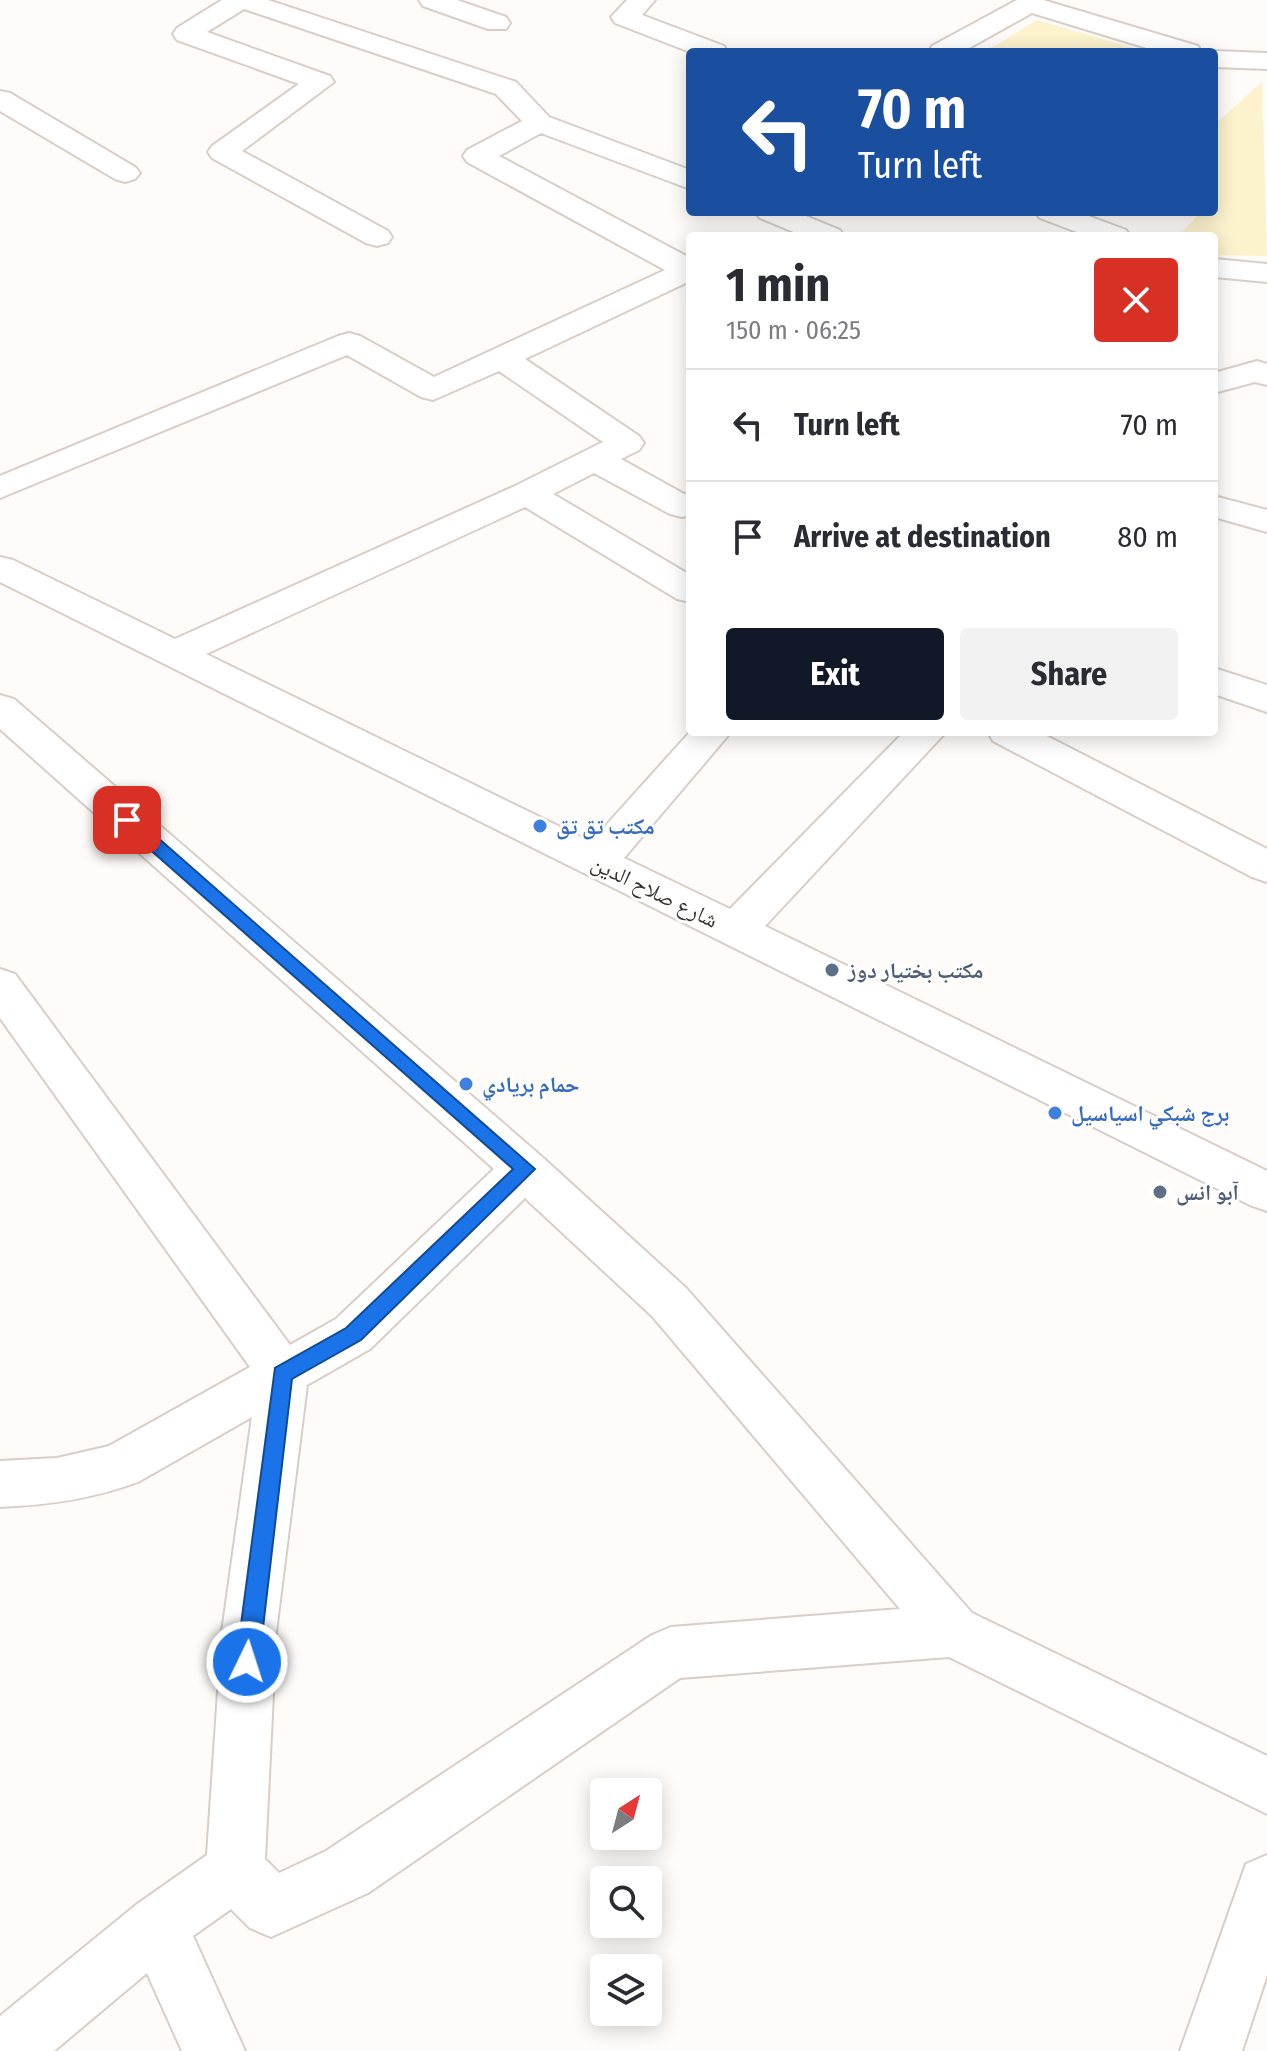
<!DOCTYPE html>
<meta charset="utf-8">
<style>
:root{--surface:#fff;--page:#f2f2f3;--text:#2b2b33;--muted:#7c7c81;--line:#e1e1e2;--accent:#111827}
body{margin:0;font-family:"Fira Sans Condensed","Noto Naskh Arabic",sans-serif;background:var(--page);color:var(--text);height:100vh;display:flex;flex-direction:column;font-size:30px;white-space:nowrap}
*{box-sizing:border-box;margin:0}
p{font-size:26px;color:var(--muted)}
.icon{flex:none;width:44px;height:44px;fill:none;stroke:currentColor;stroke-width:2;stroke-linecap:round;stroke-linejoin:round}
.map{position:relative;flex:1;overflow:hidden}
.side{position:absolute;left:686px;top:232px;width:532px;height:504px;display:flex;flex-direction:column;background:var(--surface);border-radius:8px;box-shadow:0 4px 20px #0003}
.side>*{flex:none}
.top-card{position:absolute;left:686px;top:48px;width:532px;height:168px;border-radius:8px;box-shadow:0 4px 20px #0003;background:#1a4fa0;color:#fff;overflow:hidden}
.needle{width:52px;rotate:36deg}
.tools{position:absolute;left:590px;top:1778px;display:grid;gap:16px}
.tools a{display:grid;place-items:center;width:72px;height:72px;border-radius:8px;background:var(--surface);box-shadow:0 4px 20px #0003;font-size:40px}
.pin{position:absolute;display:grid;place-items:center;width:68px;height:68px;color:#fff;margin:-34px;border-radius:16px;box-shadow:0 4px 12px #0006}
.me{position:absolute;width:88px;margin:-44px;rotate:4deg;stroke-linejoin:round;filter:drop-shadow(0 0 6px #0008)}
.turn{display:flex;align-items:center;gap:28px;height:168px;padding:0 40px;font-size:36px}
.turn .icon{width:104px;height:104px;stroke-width:2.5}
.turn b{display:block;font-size:56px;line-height:68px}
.round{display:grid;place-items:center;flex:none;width:84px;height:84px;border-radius:8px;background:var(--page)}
.head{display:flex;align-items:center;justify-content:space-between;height:136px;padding:0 40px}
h1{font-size:48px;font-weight:700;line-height:60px}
.primary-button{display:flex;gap:16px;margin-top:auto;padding:16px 40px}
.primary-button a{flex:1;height:92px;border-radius:8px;background:var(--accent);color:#fff;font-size:32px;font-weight:700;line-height:92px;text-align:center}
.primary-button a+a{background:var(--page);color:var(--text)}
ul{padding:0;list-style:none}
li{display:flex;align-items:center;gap:24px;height:112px;padding:0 40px;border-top:2px solid var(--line)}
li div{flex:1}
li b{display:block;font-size:30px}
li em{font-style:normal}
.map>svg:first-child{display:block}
.sand{fill:#fcf2cc}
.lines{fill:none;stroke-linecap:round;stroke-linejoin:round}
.minor-casing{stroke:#d8cec7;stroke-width:4}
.minor{fill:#fff;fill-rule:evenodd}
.route{fill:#1a73e8;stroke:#114b97;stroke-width:2}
.shop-dot{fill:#3f7fe0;stroke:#fff;stroke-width:3}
.service-dot{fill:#5c6f8a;stroke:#fff;stroke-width:3}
.labels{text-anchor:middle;stroke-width:6;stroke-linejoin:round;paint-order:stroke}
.shop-label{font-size:22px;font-weight:bold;fill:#366cbe;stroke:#fff;text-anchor:start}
.street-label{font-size:22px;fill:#373330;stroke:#fff}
.service-label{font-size:22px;font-weight:bold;fill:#4e5e75;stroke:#fff;text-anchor:start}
</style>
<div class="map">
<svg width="1267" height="2051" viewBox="0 0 1267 2051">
<rect width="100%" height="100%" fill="#fffbf8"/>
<!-- sand -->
<path class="sand" d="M1037,20L1147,52H985Z
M1262,82L1267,256L1214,255V236H1179L1200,212H1214V125Z"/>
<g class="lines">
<!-- minor casing -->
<g class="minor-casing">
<path id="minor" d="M222,0H268L516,82L549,117L690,170V189L541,133L499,156L690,258V281L525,359L639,436L644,443L639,450L621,459L684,494L690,493V515L682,517L670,514L594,473L553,494L690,575V602L677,599L525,507L206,654L591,842L690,732H731L624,858L730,909L904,732H946L765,926L1267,1171V1211L1250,1205L0,582V557L13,560L175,639L515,486L603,442L499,371L433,400L421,397L347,355L0,498V476L338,336L349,333L360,336L434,377L665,270L467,162L463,156L467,150L522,121L496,94L244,9L207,32L330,76L334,82L242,151L388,231L392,237L388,243L377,246L366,243L212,158L208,152L212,146L299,84L177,40L173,34L177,28Z
M419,0H457L506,17L510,23L506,29H488L423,6Z
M627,0H655L642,15L724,46L727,52H690L615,23L611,17Z
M1017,0H1043L1198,46L1201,52H1160L1032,13L962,52H929L932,46Z
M1214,51L1267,53V69L1214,67V52H1210Z
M0,91L10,93L135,167L140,173L135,179L125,182L115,179L0,111Z
M755,212H796L840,230L844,236H803L760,218Z
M1035,212H1078L1126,230L1130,236H1087L1040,218Z
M1214,259L1267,264V282L1214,277Z
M1257,361L1267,364V385L1255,382L1214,393V373Z
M1214,496L1267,510V532L1214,517Z
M1214,668L1267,685V712L1214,694Z
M0,695L14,699L541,1156L686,1288L972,1613L1267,1756V1814L949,1657L680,1678L368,1893L271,1937L250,1928L231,1909L193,1936L245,2051H182L147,1973L54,2051H0V2016L136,1905L207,1855L222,1632L252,1417L138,1482C93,1499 48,1505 0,1507V1461L57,1458L109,1446L250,1367L0,1018V969L15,974L290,1345L336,1319L494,1169L0,729ZM525,1198L652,1316L900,1609L671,1627L652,1635L326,1851L279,1873L265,1859L276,1632L307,1385L370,1349Z
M988,732H1039L1267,849V882L1252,877L993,741Z
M1267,1855V1975L1242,2051H1180L1246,1864Z"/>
</g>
<!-- minor -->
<use href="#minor" class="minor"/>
</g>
<!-- route -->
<path class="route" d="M127,814L133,816L535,1169L361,1340L292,1379L259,1662L255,1669L247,1672L239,1669L236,1662L275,1368L346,1328L513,1169L121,824L118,820Z"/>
<!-- markers -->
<g class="shop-dot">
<circle cx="540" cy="826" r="8"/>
<circle cx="466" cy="1084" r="8"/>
<circle cx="1055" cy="1113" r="8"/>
</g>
<g class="service-dot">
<circle cx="832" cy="970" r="8"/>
<circle cx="1160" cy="1192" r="8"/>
</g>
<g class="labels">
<!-- shop labels -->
<g class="shop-label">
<text x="556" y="834">مکتب تق تق</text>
<text x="482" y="1092">حمام بريادي</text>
<text x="1071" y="1121">برج شبکي اسیاسیل</text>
</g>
<!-- street labels -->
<g class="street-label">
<text transform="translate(655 891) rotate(26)" y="8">شارع صلاح الدين</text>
</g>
<!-- service labels -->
<g class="service-label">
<text x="848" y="978">مكتب بختيار دوز</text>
<text x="1176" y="1200">آبو انس</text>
</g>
</g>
</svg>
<div class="tools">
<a><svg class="needle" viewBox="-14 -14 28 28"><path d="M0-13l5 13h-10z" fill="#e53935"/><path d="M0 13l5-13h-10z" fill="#7c7c81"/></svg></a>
<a><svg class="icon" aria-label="search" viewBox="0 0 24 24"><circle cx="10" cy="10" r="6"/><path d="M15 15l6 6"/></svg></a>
<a><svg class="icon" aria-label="layers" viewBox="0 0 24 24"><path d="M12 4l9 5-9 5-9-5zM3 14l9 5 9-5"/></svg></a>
</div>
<div class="pin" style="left:127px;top:820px;background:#d93025"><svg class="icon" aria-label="arrive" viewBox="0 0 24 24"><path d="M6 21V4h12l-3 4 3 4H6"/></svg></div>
<svg class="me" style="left:247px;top:1662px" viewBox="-20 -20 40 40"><circle r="17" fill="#1a73e8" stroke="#fff" stroke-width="3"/><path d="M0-11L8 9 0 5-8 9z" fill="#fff"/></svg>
<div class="top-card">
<div class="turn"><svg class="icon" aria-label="left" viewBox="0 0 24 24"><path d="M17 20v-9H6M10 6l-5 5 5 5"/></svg><div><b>70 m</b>Turn left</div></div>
</div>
<section class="side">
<div class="head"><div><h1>1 min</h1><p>150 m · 06:25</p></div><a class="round" style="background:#d93025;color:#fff"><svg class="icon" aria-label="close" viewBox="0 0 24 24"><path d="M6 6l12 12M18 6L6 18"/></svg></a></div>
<ul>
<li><svg class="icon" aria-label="left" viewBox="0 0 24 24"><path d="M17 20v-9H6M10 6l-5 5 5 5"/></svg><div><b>Turn left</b></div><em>70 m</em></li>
<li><svg class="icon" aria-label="arrive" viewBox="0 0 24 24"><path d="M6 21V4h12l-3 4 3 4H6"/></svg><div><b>Arrive at destination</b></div><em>80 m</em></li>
</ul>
<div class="primary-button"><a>Exit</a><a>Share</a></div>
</section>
</div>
